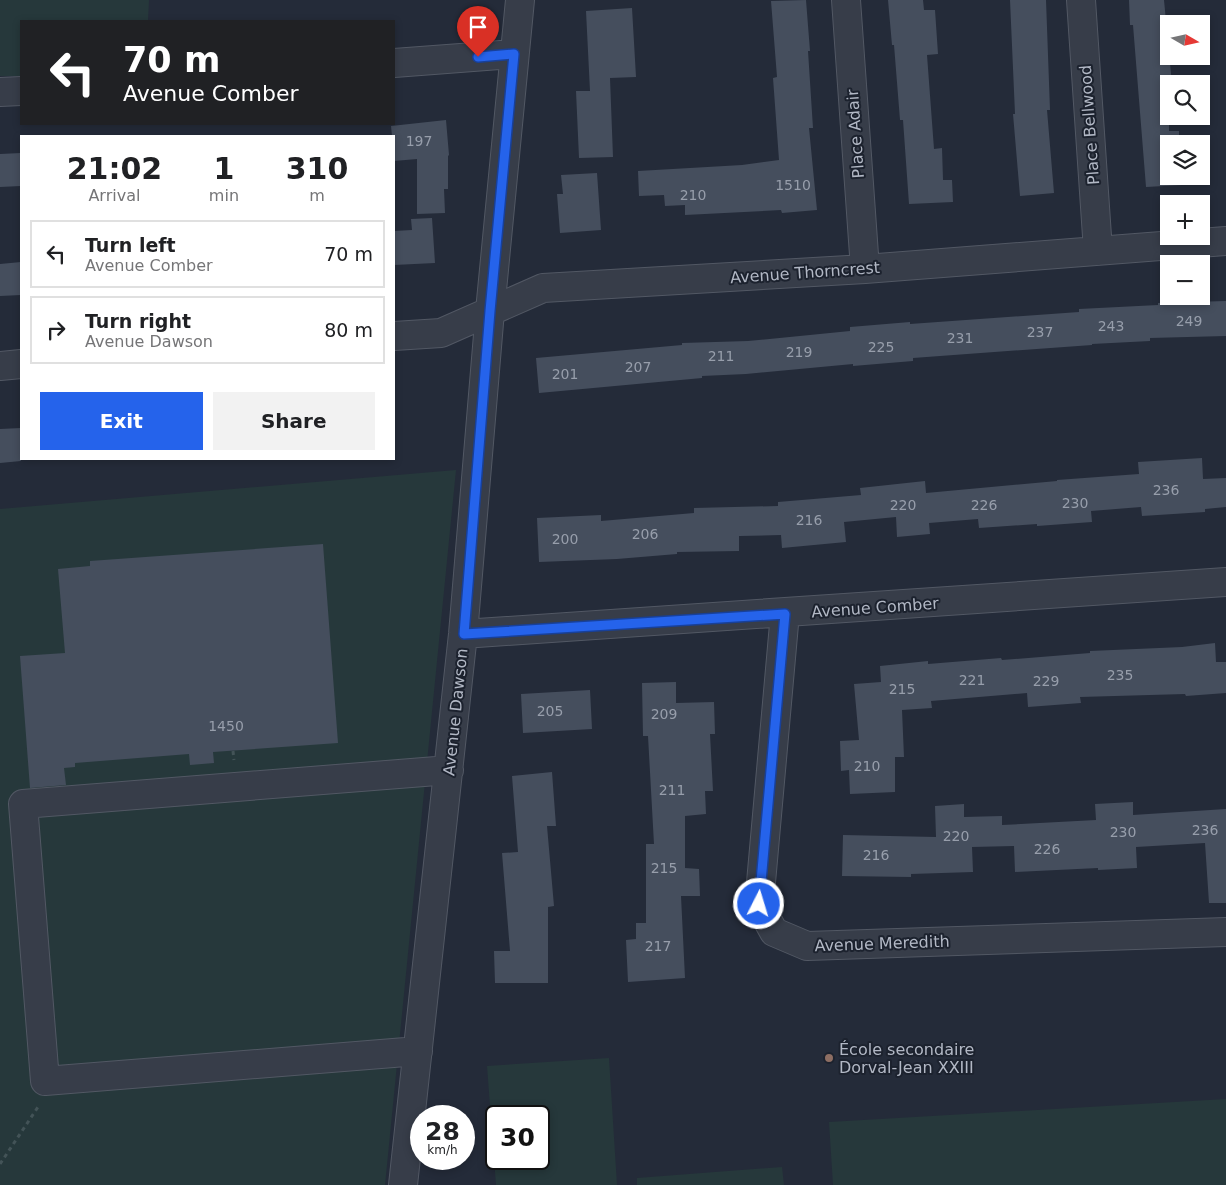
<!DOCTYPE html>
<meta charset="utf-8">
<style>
:root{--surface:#fff;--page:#f2f2f2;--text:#202124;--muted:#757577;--line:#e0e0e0;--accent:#2563eb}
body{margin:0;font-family:"DejaVu Sans",sans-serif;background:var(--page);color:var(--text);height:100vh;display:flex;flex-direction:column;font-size:19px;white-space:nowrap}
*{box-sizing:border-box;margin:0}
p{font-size:16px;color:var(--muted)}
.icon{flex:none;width:28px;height:28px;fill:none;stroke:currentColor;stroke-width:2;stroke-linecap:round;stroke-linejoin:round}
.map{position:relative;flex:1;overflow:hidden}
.panel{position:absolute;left:20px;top:135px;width:375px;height:325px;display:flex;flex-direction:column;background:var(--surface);border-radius:0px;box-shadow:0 2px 8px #0003}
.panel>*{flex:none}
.guide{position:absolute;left:20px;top:20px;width:375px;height:105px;border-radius:0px;box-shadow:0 2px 8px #0003;background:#202124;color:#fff;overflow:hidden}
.needle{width:32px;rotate:99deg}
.tools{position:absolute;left:1160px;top:15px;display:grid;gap:10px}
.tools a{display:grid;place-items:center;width:50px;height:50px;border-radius:0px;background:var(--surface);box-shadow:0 2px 8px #0003;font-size:25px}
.speed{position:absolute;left:410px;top:1105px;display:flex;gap:10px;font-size:25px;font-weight:700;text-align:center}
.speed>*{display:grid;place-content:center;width:65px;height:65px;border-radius:50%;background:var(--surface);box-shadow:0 2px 8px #0003;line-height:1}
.speed small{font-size:12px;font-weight:400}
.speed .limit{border:2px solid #111;border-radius:8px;background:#fff;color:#111}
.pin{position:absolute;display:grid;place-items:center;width:42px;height:42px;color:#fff;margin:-51px -21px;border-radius:50% 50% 50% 0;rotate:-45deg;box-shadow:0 0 5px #0007}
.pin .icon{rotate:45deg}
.me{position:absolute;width:55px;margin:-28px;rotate:5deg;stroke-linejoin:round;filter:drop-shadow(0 0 4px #0008)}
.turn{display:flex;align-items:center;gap:18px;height:105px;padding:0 20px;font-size:22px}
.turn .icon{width:65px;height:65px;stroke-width:2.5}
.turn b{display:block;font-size:35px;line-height:42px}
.eta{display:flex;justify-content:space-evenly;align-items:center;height:85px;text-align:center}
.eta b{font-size:30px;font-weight:600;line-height:35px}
.action{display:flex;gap:10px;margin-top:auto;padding:10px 20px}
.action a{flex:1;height:58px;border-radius:0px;background:var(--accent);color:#fff;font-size:20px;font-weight:600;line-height:58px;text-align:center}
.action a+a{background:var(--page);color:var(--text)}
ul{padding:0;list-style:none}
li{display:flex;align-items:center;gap:15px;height:68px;margin:0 10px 8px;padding:0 10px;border:2px solid var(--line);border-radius:0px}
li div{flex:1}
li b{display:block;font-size:19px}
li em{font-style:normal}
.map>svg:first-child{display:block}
.green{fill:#26383b;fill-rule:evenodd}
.building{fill:#454e5d}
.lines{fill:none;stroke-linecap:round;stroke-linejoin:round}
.minor-casing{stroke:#525864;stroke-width:30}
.path{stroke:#435357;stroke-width:3;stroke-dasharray:4 4;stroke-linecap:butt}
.minor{stroke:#373d49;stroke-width:28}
.route-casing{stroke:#184099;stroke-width:12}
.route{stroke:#2563eb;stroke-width:9}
.education-dot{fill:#8d6e63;stroke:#1c222e;stroke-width:2}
.labels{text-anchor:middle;stroke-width:4;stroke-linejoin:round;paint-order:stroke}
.number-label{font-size:14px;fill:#979eab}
.street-label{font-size:16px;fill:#b2b8c5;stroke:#1c222e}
.poi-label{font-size:16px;fill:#b2b8c5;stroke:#1c222e;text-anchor:start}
</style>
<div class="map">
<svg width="1226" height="1185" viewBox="0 0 1226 1185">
<rect width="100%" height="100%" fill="#242b39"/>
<!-- green -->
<path class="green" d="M0,0H149L148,21H21V76H0Z
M456,470L385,1185H0V509Z
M609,1058L617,1185H496L487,1066ZM496,1116H539V1159H496Z
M1226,1099V1185H833L829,1122Z
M782,1167L784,1185H637V1178Z"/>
<!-- building -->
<path class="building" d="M806,0L810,51H808L813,128H809L817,210L782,213L781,210L685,215V205L665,206L664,195L639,196L638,171L742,165L779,160L773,78L777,77L771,1Z
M888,0H923L924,10H935L938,54L927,55L934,149L942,148L943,180H952L953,202L909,204L903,120H900L894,45H892Z
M1010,0H1046L1050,110H1047L1054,193L1020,196L1013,114H1015Z
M1129,0H1164L1172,84H1169V131H1179V144H1169V176H1181L1182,185L1146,187L1133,25H1130Z
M632,8L636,77L610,78L613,157L579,158L576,91H590L586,11Z
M446,120L449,155L448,156V189H444L445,213L417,214V159L394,161V136H392L391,126Z
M21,153V186L0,187V154Z
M597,173L601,230L560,233L557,194H563L561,175Z
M432,218L435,263L394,265V231L412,230L411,219Z
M21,262V295L0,296V264Z
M1226,301V336L1150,338V341L1092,344V345L913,358V361L853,366V364L746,374L702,376V378L539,393L536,358L682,345V343L748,341L850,331V327L910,322V324L1079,312V309L1158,305V303Z
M21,428V461L0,463V429Z
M1202,458L1203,479L1226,478V507L1205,509V512L1142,516L1141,507L1091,511L1092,522L1037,526V524L979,528L978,519L929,523L930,534L897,537L896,517L844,522L846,542L782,548L781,535L739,536V551L677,552V554L617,559L539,562L537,518L601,515V521L694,513V508L778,506V502L861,495L860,488L925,481L926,493L1057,481V480L1139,474L1138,462Z
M323,544L338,743L213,752L214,763L190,765L189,754L75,763V767L64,768L66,785L30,788L20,656L65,653L58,569L90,566V561Z
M1215,643L1216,662H1226V693L1186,696L1185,694L1080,697L1081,703L1028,707L1027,693L931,701L932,708L902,710L904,757H895V792L850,794L849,770L841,771L840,741L859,740L854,684L881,682L880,666L928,661V664L1001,658L1002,660L1090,653V651L1182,647Z
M676,682V703L714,702L715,734H710L713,791H705L706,814L685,816V868L699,869L700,896H681L685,978L628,982L626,940L636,939V923H646V844H654L648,736H643L642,683Z
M590,690L592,729L523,733L521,694Z
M552,772L556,826H547L554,906L548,907V983H495L494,951H510L502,853L518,852L512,776Z
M1133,802V815L1226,809V903H1209L1205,843L1136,847L1137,868L1098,870V868L1015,872L1014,846L972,847L973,872L911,874V877L842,876L843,835L936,837L935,806L964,804V817L1002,816V825L1096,820L1095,804Z"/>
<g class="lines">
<!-- minor casing -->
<g class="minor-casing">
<path id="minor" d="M846,0L865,269
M1081,0L1098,251
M394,63L514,54
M0,92L21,91
M394,336L441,333L543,288L865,269L1226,241
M0,366L21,364
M785,613L759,905L774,932L807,946L1226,932
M463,634L1226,582
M418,1051L45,1081L23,804L449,770
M403,1185L463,634L490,311L520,0"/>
</g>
<!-- path -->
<path class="path" d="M233,751L234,760
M0,1164L38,1107"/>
<!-- minor -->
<use href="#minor" class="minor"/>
</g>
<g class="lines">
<!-- route casing -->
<g class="route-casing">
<path id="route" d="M478,57L514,54L490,311L464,634L785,614L759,904"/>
</g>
<!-- route -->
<use href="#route" class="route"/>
</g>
<!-- markers -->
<circle class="education-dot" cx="829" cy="1058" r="5"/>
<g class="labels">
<!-- number labels -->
<g class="number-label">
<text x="419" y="146">197</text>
<text x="793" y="190">1510</text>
<text x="693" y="200">210</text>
<text x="1189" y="326">249</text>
<text x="1111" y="331">243</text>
<text x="1040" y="337">237</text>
<text x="960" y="343">231</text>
<text x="881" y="352">225</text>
<text x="799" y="357">219</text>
<text x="721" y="361">211</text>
<text x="638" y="372">207</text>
<text x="565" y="379">201</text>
<text x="1166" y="495">236</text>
<text x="1075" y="508">230</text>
<text x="903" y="510">220</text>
<text x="984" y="510">226</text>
<text x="809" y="525">216</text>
<text x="645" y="539">206</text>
<text x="565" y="544">200</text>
<text x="1120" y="680">235</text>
<text x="972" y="685">221</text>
<text x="1046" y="686">229</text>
<text x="902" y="694">215</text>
<text x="550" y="716">205</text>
<text x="664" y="719">209</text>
<text x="226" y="731">1450</text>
<text x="867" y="771">210</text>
<text x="672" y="795">211</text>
<text x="1205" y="835">236</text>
<text x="1123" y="837">230</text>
<text x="956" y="841">220</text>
<text x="1047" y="854">226</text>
<text x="876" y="860">216</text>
<text x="664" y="873">215</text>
<text x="658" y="951">217</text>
</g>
<!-- street labels -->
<g class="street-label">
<text transform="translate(1089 125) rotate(-94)" y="6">Place Bellwood</text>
<text transform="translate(855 134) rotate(-94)" y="6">Place Adair</text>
<text transform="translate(805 272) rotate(-4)" y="6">Avenue Thorncrest</text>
<text transform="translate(875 607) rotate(-4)" y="6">Avenue Comber</text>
<text transform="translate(455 712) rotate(-84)" y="6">Avenue Dawson</text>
<text transform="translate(882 943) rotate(-2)" y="6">Avenue Meredith</text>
</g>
<!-- poi labels -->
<g class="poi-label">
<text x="839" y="1055">École secondaire<tspan x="839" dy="18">Dorval-Jean XXIII</tspan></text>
</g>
</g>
</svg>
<div class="tools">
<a><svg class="needle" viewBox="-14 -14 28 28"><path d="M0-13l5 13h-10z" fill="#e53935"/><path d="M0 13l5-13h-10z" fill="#757577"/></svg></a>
<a><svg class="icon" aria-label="search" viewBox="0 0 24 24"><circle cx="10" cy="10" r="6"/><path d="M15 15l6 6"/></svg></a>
<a><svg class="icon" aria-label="layers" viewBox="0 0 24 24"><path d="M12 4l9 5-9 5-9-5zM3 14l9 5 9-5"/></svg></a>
<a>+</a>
<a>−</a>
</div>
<div class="speed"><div>28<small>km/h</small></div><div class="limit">30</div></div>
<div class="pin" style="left:478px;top:57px;background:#d93025"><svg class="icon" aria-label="arrive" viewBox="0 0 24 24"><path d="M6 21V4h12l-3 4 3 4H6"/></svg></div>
<svg class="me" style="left:759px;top:904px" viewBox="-20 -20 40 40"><circle r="17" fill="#2563eb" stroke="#fff" stroke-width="3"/><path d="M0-11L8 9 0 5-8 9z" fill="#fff"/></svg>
<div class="guide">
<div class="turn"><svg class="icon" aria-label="left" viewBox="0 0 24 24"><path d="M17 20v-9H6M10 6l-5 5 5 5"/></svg><div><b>70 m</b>Avenue Comber</div></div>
</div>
<section class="panel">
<div class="eta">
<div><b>21:02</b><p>Arrival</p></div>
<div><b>1</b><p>min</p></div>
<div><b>310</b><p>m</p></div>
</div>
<ul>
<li><svg class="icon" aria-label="left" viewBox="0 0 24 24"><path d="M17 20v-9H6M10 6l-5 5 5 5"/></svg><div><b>Turn left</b><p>Avenue Comber</p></div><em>70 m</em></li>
<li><svg class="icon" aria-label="right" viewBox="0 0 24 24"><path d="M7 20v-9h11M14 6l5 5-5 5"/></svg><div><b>Turn right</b><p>Avenue Dawson</p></div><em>80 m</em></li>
</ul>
<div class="action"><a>Exit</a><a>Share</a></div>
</section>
</div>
